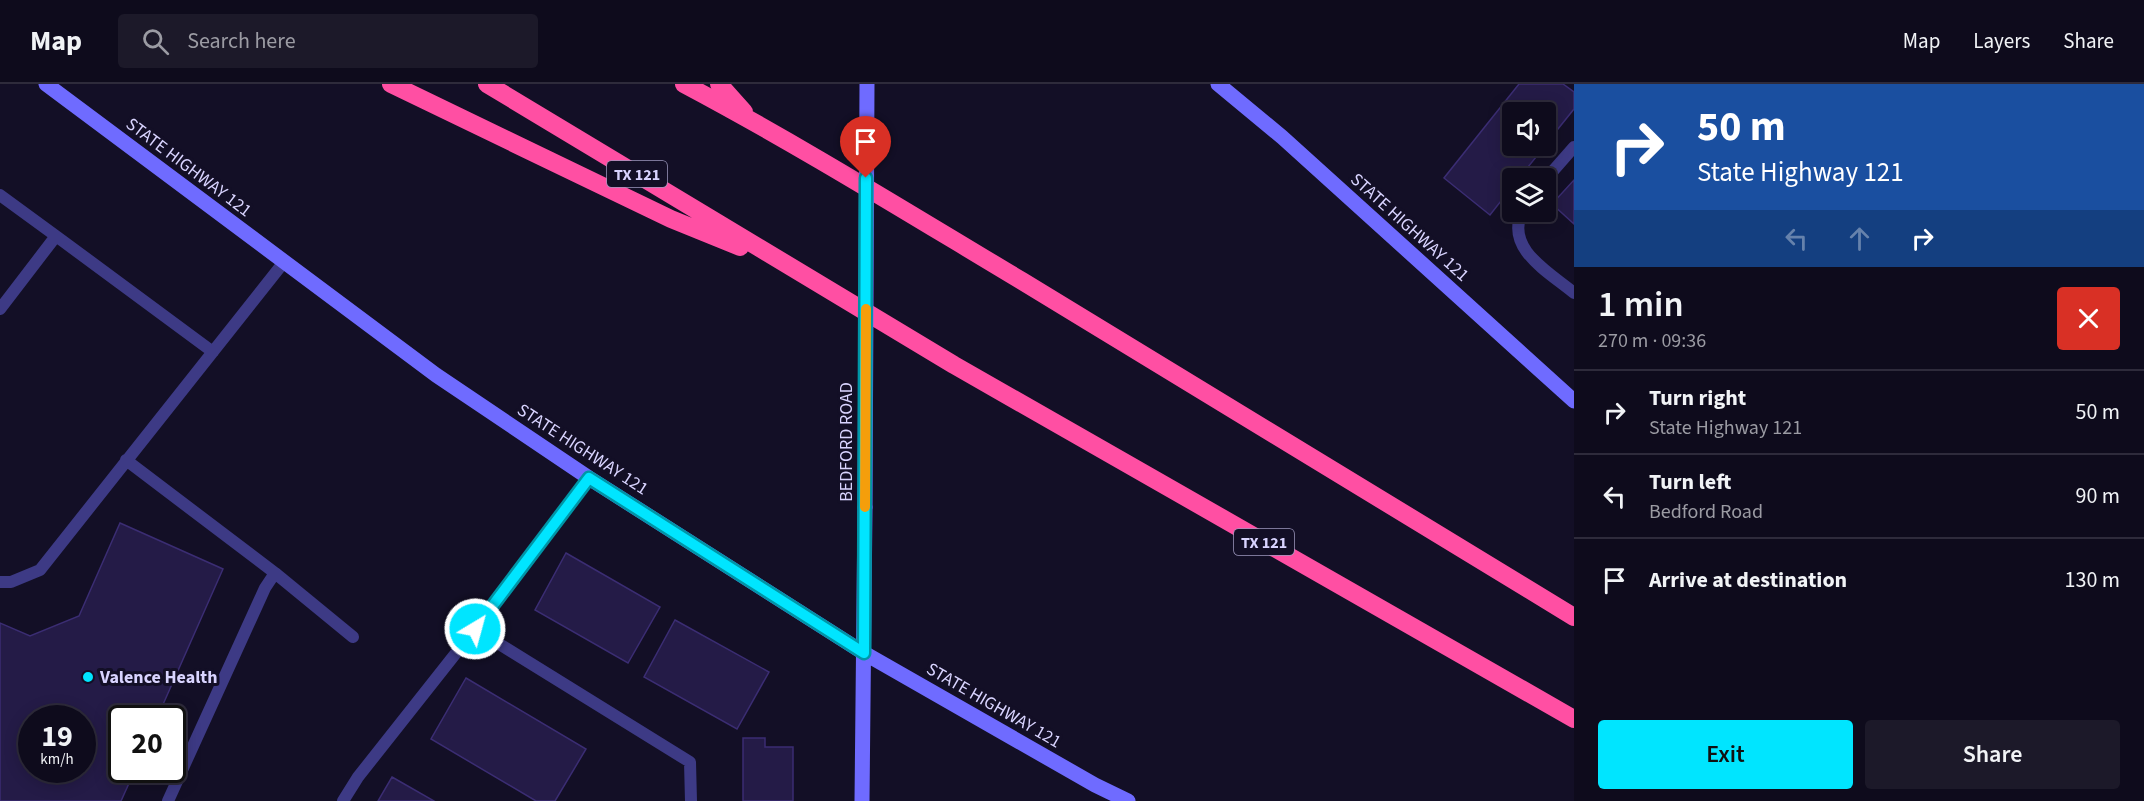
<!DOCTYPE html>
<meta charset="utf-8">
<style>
:root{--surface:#0e0b1c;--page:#1c1929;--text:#f1f3f6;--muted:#9b9ba3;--line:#2e2b3b;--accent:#00e5ff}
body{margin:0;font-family:"Source Sans 3",sans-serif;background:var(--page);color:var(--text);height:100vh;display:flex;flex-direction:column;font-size:22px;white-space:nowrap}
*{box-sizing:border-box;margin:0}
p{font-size:20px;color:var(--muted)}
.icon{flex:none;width:33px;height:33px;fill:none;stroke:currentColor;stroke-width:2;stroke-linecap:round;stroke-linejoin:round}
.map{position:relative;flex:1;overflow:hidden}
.details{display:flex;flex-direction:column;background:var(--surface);width:570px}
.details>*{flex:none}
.guide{background:#1a4fa0;color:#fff;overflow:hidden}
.fabs{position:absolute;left:1502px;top:18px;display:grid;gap:12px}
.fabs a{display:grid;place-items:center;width:54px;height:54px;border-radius:6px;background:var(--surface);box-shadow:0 3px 15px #0003,0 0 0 2px var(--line);font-size:30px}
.speed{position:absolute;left:18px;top:621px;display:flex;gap:12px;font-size:30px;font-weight:700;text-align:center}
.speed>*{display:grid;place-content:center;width:78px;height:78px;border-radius:50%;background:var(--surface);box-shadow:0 3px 15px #0003,0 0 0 2px var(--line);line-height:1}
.speed small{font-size:15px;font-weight:400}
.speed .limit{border:3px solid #111;border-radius:9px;background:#fff;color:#111}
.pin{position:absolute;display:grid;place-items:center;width:51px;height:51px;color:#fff;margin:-62px -26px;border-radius:50% 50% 50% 0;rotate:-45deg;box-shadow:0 0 6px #0007}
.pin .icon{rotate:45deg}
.me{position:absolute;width:66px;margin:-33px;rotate:37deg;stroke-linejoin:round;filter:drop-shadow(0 0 4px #0008)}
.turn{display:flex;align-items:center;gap:21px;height:126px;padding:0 24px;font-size:27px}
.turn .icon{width:78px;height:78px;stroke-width:2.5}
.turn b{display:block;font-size:42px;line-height:51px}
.lanes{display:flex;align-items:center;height:57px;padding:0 24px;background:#0003;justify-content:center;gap:30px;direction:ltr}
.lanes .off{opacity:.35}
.round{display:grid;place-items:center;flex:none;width:63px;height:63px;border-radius:6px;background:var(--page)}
.headline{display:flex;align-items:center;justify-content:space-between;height:102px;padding:0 24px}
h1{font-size:36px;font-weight:600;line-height:45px}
.primary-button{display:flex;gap:12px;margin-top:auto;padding:12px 24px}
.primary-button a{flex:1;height:69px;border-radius:6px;background:var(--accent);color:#111;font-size:24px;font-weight:600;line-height:69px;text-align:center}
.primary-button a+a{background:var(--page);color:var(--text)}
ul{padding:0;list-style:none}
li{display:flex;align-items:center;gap:18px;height:84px;padding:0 24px;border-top:2px solid var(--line)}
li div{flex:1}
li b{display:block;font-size:22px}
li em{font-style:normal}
header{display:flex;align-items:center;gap:36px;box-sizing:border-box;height:84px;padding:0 30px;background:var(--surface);border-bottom:2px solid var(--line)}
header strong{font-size:28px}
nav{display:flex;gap:33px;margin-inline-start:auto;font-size:21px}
.search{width:420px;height:54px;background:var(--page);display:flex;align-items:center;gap:15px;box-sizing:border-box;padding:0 21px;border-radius:6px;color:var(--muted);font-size:22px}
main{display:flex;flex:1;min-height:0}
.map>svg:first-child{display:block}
.building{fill:#241b47;stroke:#3b2d73;stroke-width:1.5;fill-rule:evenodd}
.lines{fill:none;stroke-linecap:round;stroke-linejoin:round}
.service{stroke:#3d3a85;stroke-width:12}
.secondary{stroke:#6f6bff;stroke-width:15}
.motorway{stroke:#ff4fa3;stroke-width:18}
.secondary-bridge{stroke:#6f6bff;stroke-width:15}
.route-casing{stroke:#0095a6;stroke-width:15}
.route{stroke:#00e5ff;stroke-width:10}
.slow{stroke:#f59e0b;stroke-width:10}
.poi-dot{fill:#00e5ff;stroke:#130f26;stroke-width:2}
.labels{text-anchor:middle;stroke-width:6;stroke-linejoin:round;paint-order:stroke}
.shield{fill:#130f26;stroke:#9e99be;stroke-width:1.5}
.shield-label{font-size:16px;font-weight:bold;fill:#d9d4ff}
.street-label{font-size:18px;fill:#d9d4ff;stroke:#130f26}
.poi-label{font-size:18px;font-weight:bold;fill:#d9d4ff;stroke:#130f26;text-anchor:start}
</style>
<header>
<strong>Map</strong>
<div class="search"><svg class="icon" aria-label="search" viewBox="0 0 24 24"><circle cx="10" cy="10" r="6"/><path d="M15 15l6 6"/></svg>Search here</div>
<nav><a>Map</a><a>Layers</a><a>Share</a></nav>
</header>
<main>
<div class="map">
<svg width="1574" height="717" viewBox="0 0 1574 717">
<rect width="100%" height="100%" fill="#130f26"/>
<!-- building -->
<path class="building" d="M1519,0H1563L1574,8V25L1545,61V28H1512V62H1545L1519,94H1512V103L1490,131L1444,94Z
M1574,96V140L1552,120Z
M120,439L223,485L157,634H122V686H135L121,717H0V539L30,552L79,532ZM32,634H82V686H32Z
M566,469L660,523L628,579L535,526Z
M675,536L769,588L737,645L644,593Z
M466,594L586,665L555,717H536L431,655Z
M743,654H765V663H793V717H743Z
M392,693L434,717H378Z"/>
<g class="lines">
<!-- service -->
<path class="service" d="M1545,96L1574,63
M0,111L56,152
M1522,128C1505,165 1549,188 1574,209
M0,225L56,152L213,268
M126,376L275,489L265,504L168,717
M275,489L353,553
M0,498H11L40,486L284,178
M475,545L690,678L691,717
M343,717L358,693L475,545L589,394"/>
<!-- secondary -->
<path class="secondary" d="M46,0L436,291L589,394L864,569L1095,701L1128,717
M1218,0L1282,53L1574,317
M862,717L865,423"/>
<!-- motorway -->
<path class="motorway" d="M391,0L671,135L740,163
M487,0L954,281L1574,635
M684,0C799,61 910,130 1022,197C1207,308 1391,420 1574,533
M719,0L744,28"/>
<!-- secondary-bridge -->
<path class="secondary-bridge" d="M865,423L867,0"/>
</g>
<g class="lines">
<!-- route casing -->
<g class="route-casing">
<path id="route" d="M475,545L589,394L864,569L866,94"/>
</g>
<!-- route -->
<use href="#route" class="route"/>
<!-- slow -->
<path class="slow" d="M865,423L866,225"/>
</g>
<!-- markers -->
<circle class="poi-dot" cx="88" cy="593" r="6"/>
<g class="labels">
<!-- shield labels -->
<g class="shield">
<rect x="607" y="77" width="60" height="26" rx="4.5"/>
<rect x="1234" y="445" width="60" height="26" rx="4.5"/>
</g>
<g class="shield-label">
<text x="637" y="96">TX 121</text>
<text x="1264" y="464">TX 121</text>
</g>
<!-- street labels -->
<g class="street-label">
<text transform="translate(189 83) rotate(37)" y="6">STATE HIGHWAY 121</text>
<text transform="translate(1410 143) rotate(42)" y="6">STATE HIGHWAY 121</text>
<text transform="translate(846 358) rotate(-90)" y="6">BEDFORD ROAD</text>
<text transform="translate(583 365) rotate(33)" y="6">STATE HIGHWAY 121</text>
<text transform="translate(994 621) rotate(30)" y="6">STATE HIGHWAY 121</text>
</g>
<!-- poi labels -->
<g class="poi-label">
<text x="100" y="599">Valence Health</text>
</g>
</g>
</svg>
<div class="fabs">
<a><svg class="icon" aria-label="sound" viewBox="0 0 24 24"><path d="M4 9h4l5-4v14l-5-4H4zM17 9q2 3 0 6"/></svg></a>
<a><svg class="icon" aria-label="layers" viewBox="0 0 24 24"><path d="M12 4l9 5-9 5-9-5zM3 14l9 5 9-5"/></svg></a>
</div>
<div class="speed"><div>19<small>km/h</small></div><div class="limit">20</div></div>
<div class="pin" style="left:866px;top:94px;background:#d93025"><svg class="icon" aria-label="arrive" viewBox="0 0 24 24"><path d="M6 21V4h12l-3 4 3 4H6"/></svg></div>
<svg class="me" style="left:475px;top:545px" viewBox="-20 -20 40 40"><circle r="17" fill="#00e5ff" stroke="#fff" stroke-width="3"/><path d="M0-11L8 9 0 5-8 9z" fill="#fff"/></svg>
</div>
<section class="details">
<div class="guide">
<div class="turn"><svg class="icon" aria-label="right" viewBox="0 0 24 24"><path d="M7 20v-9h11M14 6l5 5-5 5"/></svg><div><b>50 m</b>State Highway 121</div></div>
<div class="lanes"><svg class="icon off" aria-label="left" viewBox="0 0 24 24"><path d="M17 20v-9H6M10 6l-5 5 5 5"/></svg><svg class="icon off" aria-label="ahead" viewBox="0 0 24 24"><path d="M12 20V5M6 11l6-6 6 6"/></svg><svg class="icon" aria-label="right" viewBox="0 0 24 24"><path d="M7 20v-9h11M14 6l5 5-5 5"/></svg></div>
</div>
<div class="headline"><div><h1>1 min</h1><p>270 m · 09:36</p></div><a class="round" style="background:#d93025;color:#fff"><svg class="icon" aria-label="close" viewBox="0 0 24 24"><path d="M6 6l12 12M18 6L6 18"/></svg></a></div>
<ul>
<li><svg class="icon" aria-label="right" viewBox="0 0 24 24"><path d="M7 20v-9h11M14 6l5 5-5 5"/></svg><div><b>Turn right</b><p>State Highway 121</p></div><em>50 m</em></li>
<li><svg class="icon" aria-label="left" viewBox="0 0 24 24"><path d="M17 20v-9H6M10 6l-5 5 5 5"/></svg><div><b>Turn left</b><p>Bedford Road</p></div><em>90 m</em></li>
<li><svg class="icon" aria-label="arrive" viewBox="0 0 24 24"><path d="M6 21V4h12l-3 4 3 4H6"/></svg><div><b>Arrive at destination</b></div><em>130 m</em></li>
</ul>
<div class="primary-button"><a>Exit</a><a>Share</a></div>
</section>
</main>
